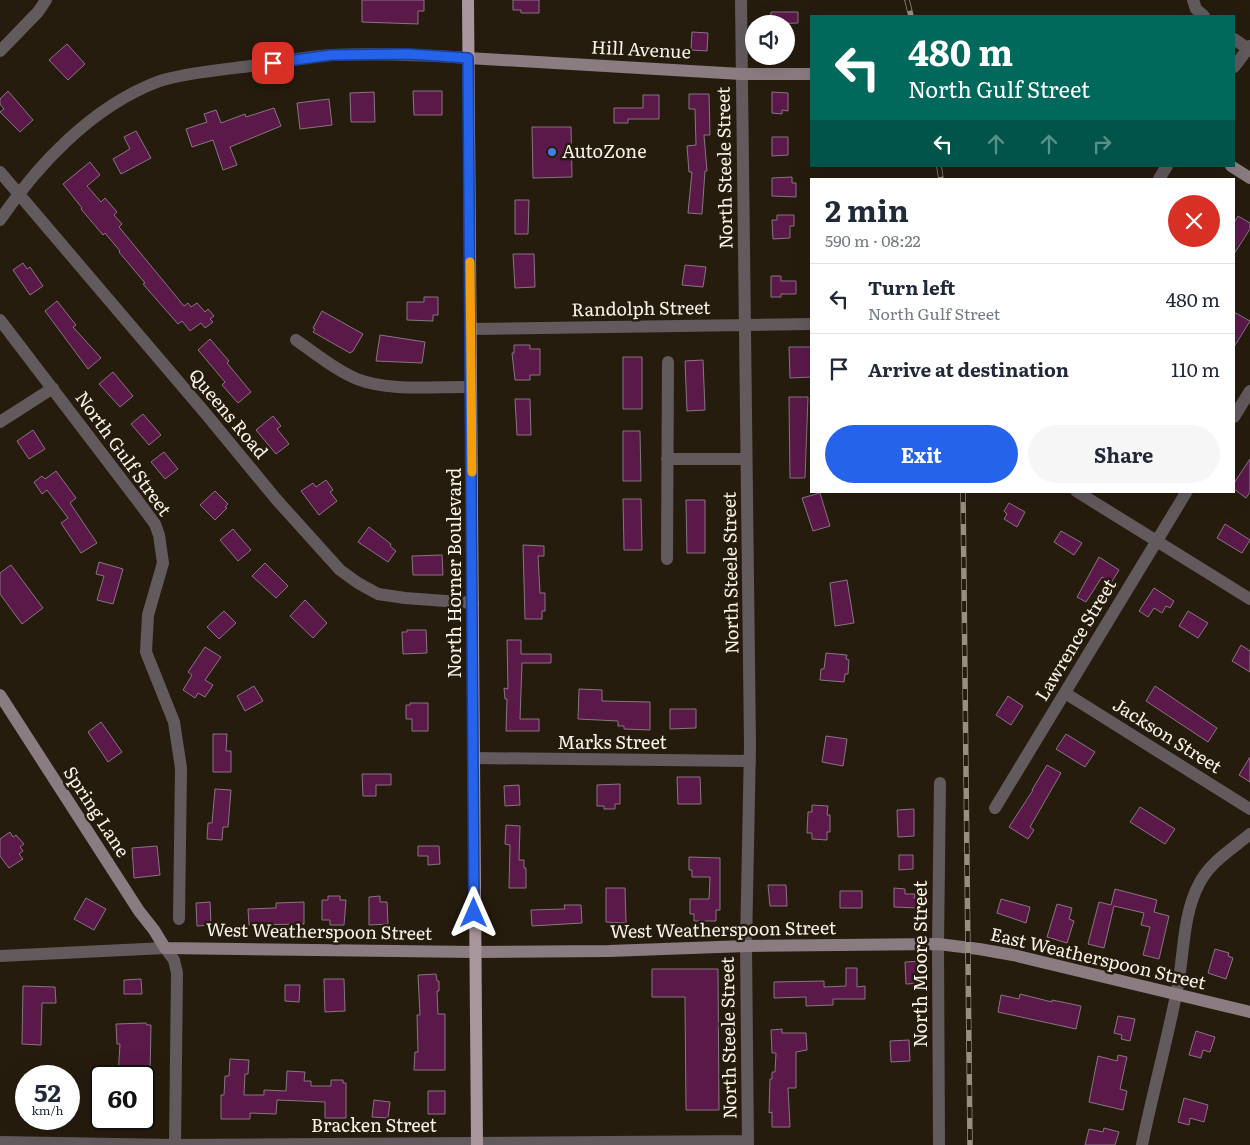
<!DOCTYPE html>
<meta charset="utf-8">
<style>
:root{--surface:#fff;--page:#f6f6f7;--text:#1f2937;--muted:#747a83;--line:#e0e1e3;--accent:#2563eb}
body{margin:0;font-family:Literata,serif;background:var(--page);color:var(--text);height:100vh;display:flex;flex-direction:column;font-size:19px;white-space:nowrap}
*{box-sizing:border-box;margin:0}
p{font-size:16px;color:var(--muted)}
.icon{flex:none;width:28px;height:28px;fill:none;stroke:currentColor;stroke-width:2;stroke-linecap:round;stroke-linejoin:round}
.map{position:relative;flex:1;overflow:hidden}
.side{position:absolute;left:810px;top:178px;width:425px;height:315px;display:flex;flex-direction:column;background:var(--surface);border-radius:0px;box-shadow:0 5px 20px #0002}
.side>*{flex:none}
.banner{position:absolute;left:810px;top:15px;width:425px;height:152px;border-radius:0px;box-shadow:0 5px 20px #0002;background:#00695c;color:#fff;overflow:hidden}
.fabs{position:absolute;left:745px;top:15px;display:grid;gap:10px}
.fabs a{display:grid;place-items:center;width:50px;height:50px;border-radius:50%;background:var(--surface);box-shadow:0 5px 20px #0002;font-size:25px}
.speed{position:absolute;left:15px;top:1065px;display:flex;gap:10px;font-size:25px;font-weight:700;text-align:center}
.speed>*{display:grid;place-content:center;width:65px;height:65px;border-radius:50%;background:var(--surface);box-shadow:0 5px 20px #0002;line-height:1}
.speed small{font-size:12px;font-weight:400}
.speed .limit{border:2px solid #111;border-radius:8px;background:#fff;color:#111}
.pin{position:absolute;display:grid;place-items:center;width:42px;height:42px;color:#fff;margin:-21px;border-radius:10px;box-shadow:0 2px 8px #0006}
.me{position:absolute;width:55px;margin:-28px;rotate:0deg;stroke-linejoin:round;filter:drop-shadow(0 0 4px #0008)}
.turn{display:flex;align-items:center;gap:18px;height:105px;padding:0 15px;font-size:22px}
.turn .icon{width:65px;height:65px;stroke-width:2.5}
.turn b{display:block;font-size:35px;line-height:42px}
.lanes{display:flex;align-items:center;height:48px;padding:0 15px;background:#0003;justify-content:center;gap:25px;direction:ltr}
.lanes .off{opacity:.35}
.round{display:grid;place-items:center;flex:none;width:52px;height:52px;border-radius:26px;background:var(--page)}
.overview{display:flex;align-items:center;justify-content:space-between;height:85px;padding:0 15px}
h1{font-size:30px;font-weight:700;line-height:38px}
.primary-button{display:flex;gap:10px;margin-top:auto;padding:10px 15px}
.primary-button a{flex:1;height:58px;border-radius:30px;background:var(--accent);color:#fff;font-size:20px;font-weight:700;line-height:58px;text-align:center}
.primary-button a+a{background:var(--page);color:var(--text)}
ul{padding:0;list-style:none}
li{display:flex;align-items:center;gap:15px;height:70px;padding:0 15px;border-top:1px solid var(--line)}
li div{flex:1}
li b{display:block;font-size:19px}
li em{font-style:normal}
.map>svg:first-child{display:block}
.building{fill:#5b194a;stroke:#877580}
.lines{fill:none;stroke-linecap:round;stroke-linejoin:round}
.street{stroke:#635a5d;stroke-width:12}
.secondary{stroke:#8b7c82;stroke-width:12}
.primary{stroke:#a9979e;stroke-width:12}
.rail-casing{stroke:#978f83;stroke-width:5.5}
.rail{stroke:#261c0e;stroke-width:4;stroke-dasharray:11;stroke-linecap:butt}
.route-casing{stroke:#184099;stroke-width:12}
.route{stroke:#2563eb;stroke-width:9}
.slow{stroke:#f59e0b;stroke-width:9}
.shop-dot{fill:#3f7fe0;stroke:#261c0e;stroke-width:2}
.labels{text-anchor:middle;stroke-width:5;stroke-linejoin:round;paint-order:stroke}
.street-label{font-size:18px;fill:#f9f2e9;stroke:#261c0e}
.poi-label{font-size:18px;fill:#f9f2e9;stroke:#261c0e;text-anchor:start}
</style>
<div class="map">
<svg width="1250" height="1145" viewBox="0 0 1250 1145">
<rect width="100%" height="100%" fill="#261c0e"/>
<!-- building -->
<path class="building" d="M362,0H424V11H418V24L362,22Z
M513,0H539V13H521V10H513Z
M771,12H798V23L770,24Z
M692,32L708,33L707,51L691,50Z
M67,44L85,64L68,80L49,60Z
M8,91L33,120L20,132L0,112L4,109L0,104V99Z
M413,91H442V115H414Z
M374,92L375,122H351L350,93Z
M772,92L788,93V111L782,110V114L772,113Z
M689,94H709L710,135H704L707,171H705L702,214L688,213L692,172H689L687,146L696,145L695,109H689Z
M643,95H659V119H628V123H614V108H643Z
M329,99L332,125L300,129L297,103Z
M274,108L281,126L230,147L237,165L223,170L213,140L192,147L186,129L207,122L204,114L216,110L221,123L245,114L246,117Z
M532,127H571L572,177L533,178Z
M136,131L151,158L121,174L113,159L130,149L124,137Z
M772,137H788V155L772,156Z
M90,162L100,175L87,186L101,202L105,198L117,212L114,215L122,224L119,227L184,306L188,303L191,307L197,303L205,312L208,309L214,316L210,319L213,322L205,328L201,323L190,331L182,321L178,324L143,284L145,283L119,252L120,251L105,233L103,235L81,209L82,208L63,184Z
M792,177V183H796V197L772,196V178Z
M515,200H529L528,234H515Z
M777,215H794V226H790V238L773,239L772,220H777Z
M1238,216L1250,223V229L1234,254V223Z
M513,254H534L535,287L515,288Z
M23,263L27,269L30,267L43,286L30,295L13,270Z
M685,265L706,267L703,287L682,285Z
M771,276H781V281H796V294H781V297H771Z
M424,297H438V315H433V321L407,320V302H424Z
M57,301L76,325L73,327L101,358L88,369L45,311Z
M322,311L363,334L353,351L350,353L313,332L315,329L313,328Z
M1234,312L1250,321L1234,347Z
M380,335L425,342L422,363L376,361Z
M210,339L229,361L227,363L251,392L238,403L222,385L225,382L198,350Z
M514,345H530V349H540V375H530V380H515L512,353H514Z
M789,347H811V377L790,378Z
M623,357H642V409H623Z
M703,360L705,410L687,411L685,361Z
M113,372L133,396L120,407L99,384Z
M789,397H808L805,478H790Z
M515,399H530L531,435H517Z
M143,414L161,435L149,445L131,424Z
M273,416L281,426L277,429L289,444L276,454L256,430Z
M33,430L45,449L29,459L17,441Z
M623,431H640L641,481H623Z
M164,452L178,469L165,479L151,462Z
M1250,459V492L1246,498L1234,489V483Z
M56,471L76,498L70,503L97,543L81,553L61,523L68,518L47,490L42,494L34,482L42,476L45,479Z
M326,480L333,490L330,492L337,501L319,515L301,491L313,483L316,487Z
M215,491L228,504L225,507L227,508L215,520L200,505Z
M820,493L830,526L813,531L802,498Z
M623,499H641L642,550H624Z
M686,500H705V553H687Z
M1009,503L1025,512L1017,527L1004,519L1007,514L1004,511Z
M1225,524L1250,540L1242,553L1217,538Z
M369,527L391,544L390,546L396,551L388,562L358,542Z
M233,529L251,550L238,561L220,540Z
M1061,531L1082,543L1074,555L1054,542Z
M523,545L544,546V556H538L540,593H545V611H542V619H525Z
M442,555L443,575H413L412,556Z
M1099,557L1119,570L1111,583L1102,577L1086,602L1077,597Z
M99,562L123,569L113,604L97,600L104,576L96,574Z
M265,563L288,586L276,598L252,576Z
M11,565L43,608L22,624L0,594V573Z
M847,580L854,623L835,626L830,583Z
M1154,588L1174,601L1170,608L1166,606L1162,613L1154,608L1148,617L1139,611Z
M305,600L327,623L313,638L290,616Z
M224,611L236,623L219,639L207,627Z
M1188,611L1208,623L1198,638L1179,626Z
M407,630H426L427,653L403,654L402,632H407Z
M507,640H521V654H551V663H522L520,719H539V731H506L507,699H505L504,688L508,689Z
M1241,645L1250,651V672L1232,661Z
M205,647L221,657L205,680L213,685L205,697L198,693L195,698L183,690L192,675L188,672Z
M826,653L847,655L846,659L849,660L848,674H845L844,682L820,680L821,669H824Z
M254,686L263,701L245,711L237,696Z
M1155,686L1217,728L1208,742L1146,701Z
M579,689L602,690V701L650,702V730L624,729V726H618V721L578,719Z
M1008,696L1023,706L1011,725L996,715Z
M410,703H428V731H412V719H406V705H410Z
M670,709H696V728L670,729Z
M101,722L122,752L108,762L88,732Z
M213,734H227L226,751H231V772H213Z
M1066,734L1095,752L1085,767L1056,749Z
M826,736L847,739L843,766L822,762Z
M1250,757V782L1239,775Z
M1047,765L1061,773L1030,827L1034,830L1028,839L1009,827L1033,790H1032Z
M362,774H391V785H376V796H363Z
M677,777H700L701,804H678Z
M620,784V804H615V809H604V806H597V785Z
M519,785L520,805L505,806L504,786Z
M215,789L231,790L228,827H223L222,840L207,839L208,823H212Z
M812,805L828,806L827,815H830V832H827V840L812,839V833H807L808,812H812Z
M1140,807L1175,829L1165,844L1130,822Z
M914,809V836L898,837L897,810Z
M506,825L520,826L519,860H524V868H526V888H509L510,845L505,844Z
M10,832L13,837L16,835L24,844L20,847L23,851L19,854L23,859L9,868L0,856V839Z
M157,846L160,875L134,878L132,848Z
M418,846H439L440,864L428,865V856H418Z
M899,855H913V869L899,870Z
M689,857L720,858V910H716V921H694V914H690V899H709L710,877H692V870H689Z
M768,885H786L787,906H770Z
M606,888H625L626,923L606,922Z
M894,888L905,889V894H915L914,898H918V908L894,907Z
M1115,889L1157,900L1154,912L1169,916L1159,959L1143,955L1150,927L1141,925L1144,913L1114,906L1104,948L1088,944L1099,902L1111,905Z
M840,891H862V908H840Z
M328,896H340V900H346L344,925H330V920H322V900H328Z
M380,896V902H387L388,924L369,925V897Z
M86,898L106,909L94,930L74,919Z
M1001,899L1030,907L1026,923L997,913Z
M210,902L211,925L197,926L196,903Z
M304,902V924L249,925L248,909L276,908V903Z
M1057,904L1072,908L1069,919L1074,921L1067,943L1047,937Z
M564,905H581L582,923L532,926L531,910L565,909Z
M1215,949L1229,953L1228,956L1233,958L1226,979L1208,973Z
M923,961L924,983L906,984L905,962Z
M846,968H857V987L865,986V999H833V1005L806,1006V997L774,998V982L824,981V987L846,986Z
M652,969H718L719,1110H686L685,997H652Z
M436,974L437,981H439V991H437L438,1014H445V1070H414L415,1052H418L417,1015H420L418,975Z
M141,979L142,994H124V980Z
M324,979H344L345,1011L325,1012Z
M285,985H300L299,1002L285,1001Z
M23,986L55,987L56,1003H42L41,1045L22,1044Z
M1020,994L1052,1002V1000L1081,1006L1076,1029L998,1012L1001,995L1019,999Z
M1118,1016L1135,1019L1130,1041L1121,1039L1122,1035L1114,1033Z
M146,1023L147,1025H151L150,1076H118L120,1044H117L116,1024Z
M782,1029V1033H806L807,1050L796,1052V1088H788L790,1127H772V1112L769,1113L770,1079H772V1072H775L776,1053H772L771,1030Z
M1196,1031L1215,1037L1210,1052L1203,1050L1201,1058L1189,1055Z
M909,1040L910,1061L891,1062L890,1041Z
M1118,1055L1127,1057L1120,1089L1127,1091L1123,1110L1089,1102L1098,1056L1117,1061Z
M230,1059L249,1060L248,1074H245L244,1095H264V1090L286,1091L287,1071L305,1072L304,1081H311V1086H331V1080H343V1083H346V1118H325V1102L277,1100L276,1114L250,1113V1119H221V1095H224L225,1076H229Z
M428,1091H445V1114H428Z
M1184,1098L1208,1105L1204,1122L1190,1118L1189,1125L1178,1122Z
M374,1100L390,1102L388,1118L372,1117Z
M1104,1128L1119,1132L1115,1145H1085L1089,1129L1103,1132Z"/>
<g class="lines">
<!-- street -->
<path class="street" d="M741,0L750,745L746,946L748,1145
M1193,0L1196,9L1204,16
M1234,39L1247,48
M0,51L38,12L46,0
M1234,67L1250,46
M0,172L206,414L276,499L340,570L358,583L378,594L405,598L473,603
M1159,179L1167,166
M0,220C38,164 92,107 157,82C179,74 218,70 243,67C272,63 303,57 332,55C378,53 423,55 468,58
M0,320L138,501L155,524L159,535L163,563L148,615L146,652L174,722L181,768L179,919
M471,329L811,324
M296,340C315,353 335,370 357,379C390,392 437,386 471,387
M1234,417L1250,391
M0,422L53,388
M667,459H746
M1076,491L1250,599
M667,559L668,362
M1065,693L1250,809
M474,758L750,761
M995,808L1187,491
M0,956L165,948L174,960L177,973L175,1145
M0,1142L175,1145L748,1141
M939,1145L938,944L940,783
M1142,1145C1153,1091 1168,1038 1178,985C1184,952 1183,914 1199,884C1209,863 1232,849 1250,834"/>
<!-- secondary -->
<path class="secondary" d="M468,58L741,74H811
M1231,166L1250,178
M0,695L139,911L154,930L165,948L474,952L609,951L746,946L938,944L979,949L1013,955L1250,1012"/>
<!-- primary -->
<path class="primary" d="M468,0L477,1145"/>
<!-- rail casing -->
<g class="rail-casing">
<path id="rail" d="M907,0L911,16
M939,166L941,179
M963,491C965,709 968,927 970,1145"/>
</g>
<!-- rail -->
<use href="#rail" class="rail"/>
</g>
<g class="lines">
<!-- route casing -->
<g class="route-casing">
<path id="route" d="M273,63L331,55L408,54L468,58L474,913"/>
</g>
<!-- route -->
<use href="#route" class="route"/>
<!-- slow -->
<path class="slow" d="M470,262L472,472"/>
</g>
<!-- markers -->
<circle class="shop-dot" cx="552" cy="152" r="5"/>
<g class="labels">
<!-- street labels -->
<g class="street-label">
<text transform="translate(641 50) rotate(3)" y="6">Hill Avenue</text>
<text transform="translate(725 168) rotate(-91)" y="6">North Steele Street</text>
<text transform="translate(641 309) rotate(-1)" y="6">Randolph Street</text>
<text transform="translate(228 414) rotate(50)" y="6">Queens Road</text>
<text transform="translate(123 454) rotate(54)" y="6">North Gulf Street</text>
<text transform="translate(455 573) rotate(-90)" y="6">North Horner Boulevard</text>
<text transform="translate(731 573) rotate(-91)" y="6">North Steele Street</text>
<text transform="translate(1076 640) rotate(-59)" y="6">Lawrence Street</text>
<text transform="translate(1167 736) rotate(32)" y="6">Jackson Street</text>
<text x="612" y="749">Marks Street</text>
<text transform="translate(96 812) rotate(57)" y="6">Spring Lane</text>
<text transform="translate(723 930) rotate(-1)" y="6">West Weatherspoon Street</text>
<text transform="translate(319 932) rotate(1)" y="6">West Weatherspoon Street</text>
<text transform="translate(1098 959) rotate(13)" y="6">East Weatherspoon Street</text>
<text transform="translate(921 964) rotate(-90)" y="6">North Moore Street</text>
<text transform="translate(729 1038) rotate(-91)" y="6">North Steele Street</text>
<text x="374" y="1132">Bracken Street</text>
</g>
<!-- poi labels -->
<g class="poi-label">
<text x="562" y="158">AutoZone</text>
</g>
</g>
</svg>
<div class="fabs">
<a><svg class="icon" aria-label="sound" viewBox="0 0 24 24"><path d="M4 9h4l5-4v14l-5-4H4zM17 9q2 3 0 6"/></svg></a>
</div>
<div class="speed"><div>52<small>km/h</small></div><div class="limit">60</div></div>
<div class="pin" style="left:273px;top:63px;background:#d93025"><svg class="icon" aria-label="arrive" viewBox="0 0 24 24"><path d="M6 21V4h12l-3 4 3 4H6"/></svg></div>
<svg class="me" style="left:474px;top:913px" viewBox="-20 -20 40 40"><path d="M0-17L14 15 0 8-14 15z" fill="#2563eb" stroke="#fff" stroke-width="4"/></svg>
<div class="banner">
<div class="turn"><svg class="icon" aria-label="left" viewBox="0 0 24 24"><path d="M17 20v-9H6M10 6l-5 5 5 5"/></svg><div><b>480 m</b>North Gulf Street</div></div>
<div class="lanes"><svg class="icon" aria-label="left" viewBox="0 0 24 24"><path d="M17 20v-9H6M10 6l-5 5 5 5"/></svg><svg class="icon off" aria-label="ahead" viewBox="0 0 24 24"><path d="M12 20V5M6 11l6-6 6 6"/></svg><svg class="icon off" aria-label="ahead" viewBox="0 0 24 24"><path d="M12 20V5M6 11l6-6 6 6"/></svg><svg class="icon off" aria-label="right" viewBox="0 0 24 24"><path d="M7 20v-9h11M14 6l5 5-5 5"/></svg></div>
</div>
<section class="side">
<div class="overview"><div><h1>2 min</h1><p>590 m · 08:22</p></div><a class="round" style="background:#d93025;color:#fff"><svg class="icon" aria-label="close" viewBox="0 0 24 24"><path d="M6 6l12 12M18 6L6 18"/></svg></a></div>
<ul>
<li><svg class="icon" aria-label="left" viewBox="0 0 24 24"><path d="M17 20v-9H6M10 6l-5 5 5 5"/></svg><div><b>Turn left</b><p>North Gulf Street</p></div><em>480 m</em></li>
<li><svg class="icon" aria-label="arrive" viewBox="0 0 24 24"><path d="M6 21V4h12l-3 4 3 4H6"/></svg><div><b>Arrive at destination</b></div><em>110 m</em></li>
</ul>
<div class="primary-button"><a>Exit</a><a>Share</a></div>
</section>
</div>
